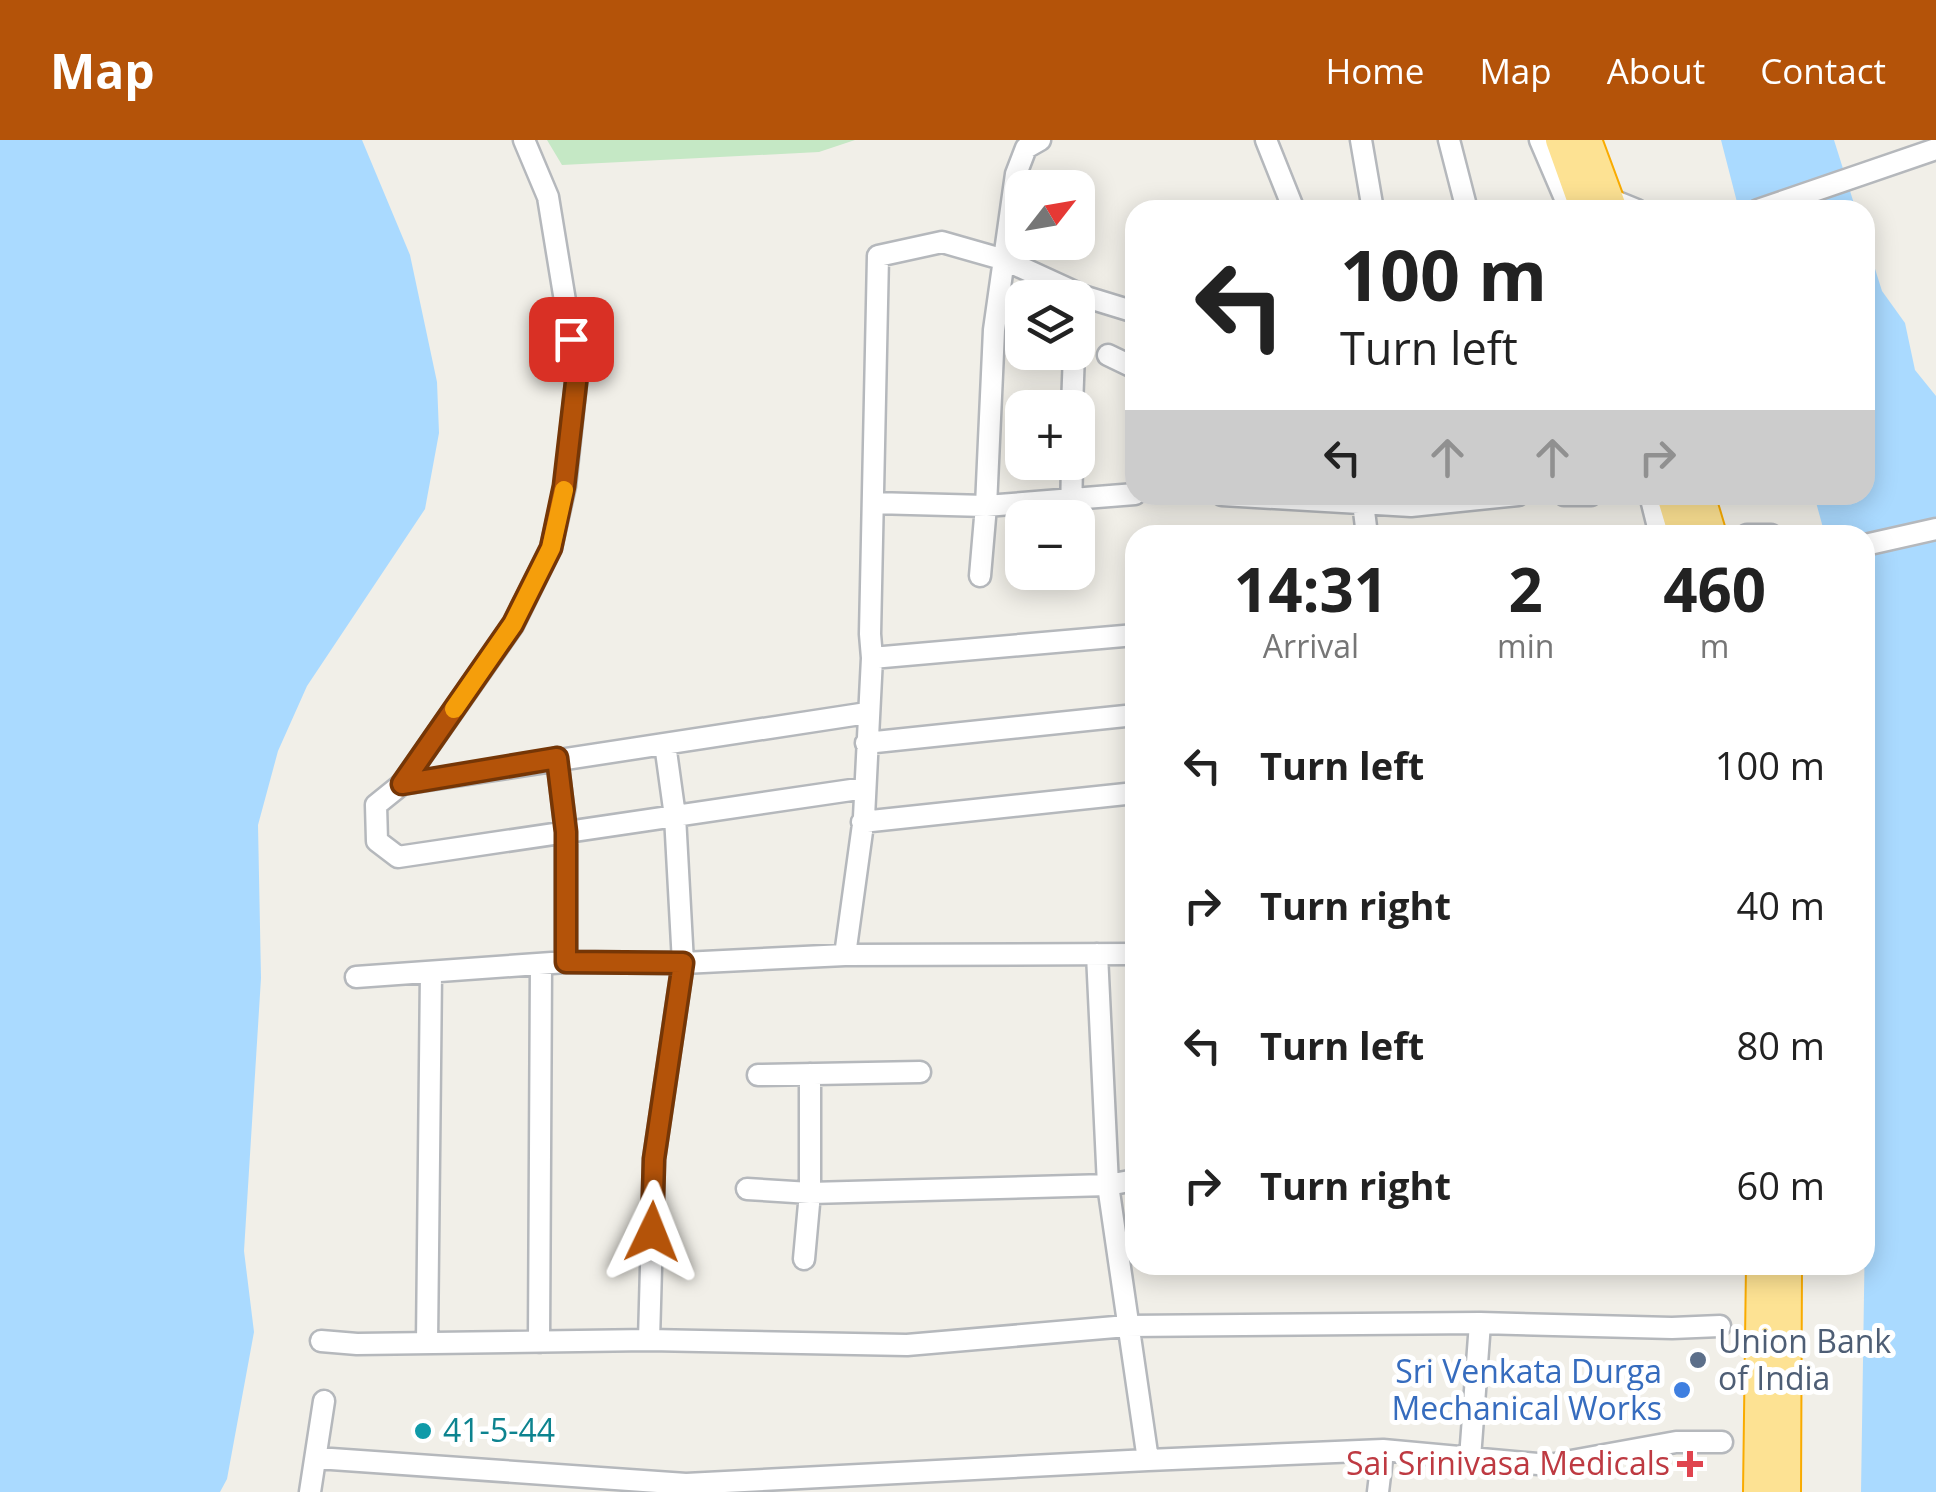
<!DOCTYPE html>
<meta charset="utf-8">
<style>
:root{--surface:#fff;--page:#f2f2f2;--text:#222;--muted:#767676;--accent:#b45309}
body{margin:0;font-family:"Open Sans",sans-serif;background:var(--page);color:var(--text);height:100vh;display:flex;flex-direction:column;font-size:38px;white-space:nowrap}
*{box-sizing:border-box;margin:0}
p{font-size:32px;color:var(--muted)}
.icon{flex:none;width:55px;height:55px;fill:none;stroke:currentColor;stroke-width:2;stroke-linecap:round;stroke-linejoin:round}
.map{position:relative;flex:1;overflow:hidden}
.details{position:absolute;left:1125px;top:385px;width:750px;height:750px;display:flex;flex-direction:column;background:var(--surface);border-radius:30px;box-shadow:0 5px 25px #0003}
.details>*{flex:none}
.banner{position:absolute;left:1125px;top:60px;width:750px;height:305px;border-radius:30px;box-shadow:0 5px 25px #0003;background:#fff;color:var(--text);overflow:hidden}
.needle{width:65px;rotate:59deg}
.fabs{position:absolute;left:1005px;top:30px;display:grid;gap:20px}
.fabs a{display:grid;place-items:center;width:90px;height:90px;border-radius:20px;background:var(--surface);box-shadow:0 5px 25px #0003;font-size:50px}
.pin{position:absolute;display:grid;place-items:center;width:85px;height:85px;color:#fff;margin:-42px;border-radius:20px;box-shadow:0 5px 15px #0006}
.me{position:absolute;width:110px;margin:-55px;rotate:2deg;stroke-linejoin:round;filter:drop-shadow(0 0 8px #0008)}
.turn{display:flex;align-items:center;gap:35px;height:210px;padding:0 50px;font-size:45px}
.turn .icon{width:130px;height:130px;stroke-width:2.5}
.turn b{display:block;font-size:70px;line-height:85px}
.lanes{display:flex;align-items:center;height:95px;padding:0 50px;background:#0003;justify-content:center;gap:50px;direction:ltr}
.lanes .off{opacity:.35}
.eta{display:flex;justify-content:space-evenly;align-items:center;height:170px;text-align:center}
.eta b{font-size:60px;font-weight:700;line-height:70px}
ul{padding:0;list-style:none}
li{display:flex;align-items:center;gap:30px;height:140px;padding:0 50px}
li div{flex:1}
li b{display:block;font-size:38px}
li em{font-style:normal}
header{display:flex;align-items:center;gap:60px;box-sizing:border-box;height:140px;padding:0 50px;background:var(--accent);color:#fff}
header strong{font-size:48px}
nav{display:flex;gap:55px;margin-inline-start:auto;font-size:35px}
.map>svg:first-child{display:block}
.green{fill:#c5e8c5}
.water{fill:#aadaff}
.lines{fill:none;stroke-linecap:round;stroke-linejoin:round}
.minor-casing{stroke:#b5b8bc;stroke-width:25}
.highway-casing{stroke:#f9ab00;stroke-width:32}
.minor{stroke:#fff;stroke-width:20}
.highway{stroke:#fde293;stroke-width:28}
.route-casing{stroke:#753606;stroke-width:25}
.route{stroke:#b45309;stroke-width:18}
.slow{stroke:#f59e0b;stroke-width:18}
.service-dot{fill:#5c6f8a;stroke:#fff;stroke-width:4}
.shop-dot{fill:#3f7fe0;stroke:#fff;stroke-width:4}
.culture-dot{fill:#0f9aa8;stroke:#fff;stroke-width:4}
.health-dot{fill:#e0444e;stroke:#fff;stroke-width:4}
.labels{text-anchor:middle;stroke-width:10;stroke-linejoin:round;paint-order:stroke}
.service-label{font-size:32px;fill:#4e5e75;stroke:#fff;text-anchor:start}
.shop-label{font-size:32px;fill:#366cbe;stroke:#fff;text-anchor:end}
.culture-label{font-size:32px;fill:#0d838f;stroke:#fff;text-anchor:start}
.health-label{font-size:32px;fill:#be3a42;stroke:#fff;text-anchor:end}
</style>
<header>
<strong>Map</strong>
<nav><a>Home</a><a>Map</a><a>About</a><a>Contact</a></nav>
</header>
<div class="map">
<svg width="1936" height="1352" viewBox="0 0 1936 1352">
<rect width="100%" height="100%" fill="#f1efe8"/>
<!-- green -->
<path class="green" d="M547,0H855L819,12L562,25Z"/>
<!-- water -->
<path class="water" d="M0,0H362L410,115L437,242L439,293L425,369L307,546L278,611L258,685L261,838L244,1111L254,1192L227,1339L220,1352H0Z
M1721,0H1834L1856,70H1739Z
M1865,97L1882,151L1905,183L1915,230L1936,256V1352H1861L1870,760L1865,665V395H1825L1814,355H1865Z"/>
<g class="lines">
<!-- minor casing -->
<g class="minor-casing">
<path id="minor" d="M524,0L548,57L577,234L565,346L551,408L513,485L402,644L376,665L377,701L398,717L865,648
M1266,0L1294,70
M1361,0L1373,70
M1449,0L1467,70
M1540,0L1570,70
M1610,59L1637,70
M1758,70L1936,9
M1078,191L1086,157
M1108,215L1135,228
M1072,268L1074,212
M1222,355L1411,366L1518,355
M1564,355H1591
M1650,355L1660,395
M873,363L986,366L994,190L1016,34L1026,8L1040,0
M1363,363L1367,395
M1071,378L1072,322
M1747,395H1771
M1865,405L1936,389
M980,436L986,366L1135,354
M872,518L1135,495
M866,603L1135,575
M557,618L566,692V822
M402,644L867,573
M862,682L1135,653
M845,815L864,677L872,518L870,494L878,116L942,102L1005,120L1086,157L1135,172
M356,837L566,822L683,823L845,815L1135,814
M758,935L920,932
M1135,1040L1108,1045L1148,1320L1383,1310
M747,1049L810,1053L1108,1045L1097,814
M804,1119L810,1053V934
M649,1200L654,1019L683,823L675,676L665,604
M321,1201L357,1204L649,1200L907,1205L1127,1186L1480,1183
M539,1202L541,825
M427,1203L431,832
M317,1318L686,1344L1148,1320
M1470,1318L1549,1325L1676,1302H1722
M310,1352L324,1261
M1378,1352L1383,1310L1470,1318L1480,1183L1672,1188L1720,1186"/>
</g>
<!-- highway casing -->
<g class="highway-casing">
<path id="highway" d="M1560,0L1585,70
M1587,0L1613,70
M1671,355L1683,395
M1700,355L1712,395
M1758,1352L1761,1125
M1786,1352L1787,1125"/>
</g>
<!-- minor -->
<use href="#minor" class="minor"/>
<!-- highway -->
<use href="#highway" class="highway"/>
</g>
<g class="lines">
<!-- route casing -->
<g class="route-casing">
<path id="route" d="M571,199L577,234L564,346L551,408L513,484L402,644L557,618L566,692V822L683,823L654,1019L652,1092"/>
</g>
<!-- route -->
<use href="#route" class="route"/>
<!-- slow -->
<path class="slow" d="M454,569L513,484L551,408L564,350"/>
</g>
<!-- markers -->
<circle class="service-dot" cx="1698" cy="1220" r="10"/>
<circle class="shop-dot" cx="1682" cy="1250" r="10"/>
<circle class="culture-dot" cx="423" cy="1291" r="10"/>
<path class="health-dot" d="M1685 1309h10v10h10v10h-10v10h-10v-10h-10v-10h10z"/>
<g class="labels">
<!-- service labels -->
<g class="service-label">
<text x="1718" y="1213">Union Bank<tspan x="1718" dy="37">of India</tspan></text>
</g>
<!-- shop labels -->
<g class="shop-label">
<text x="1662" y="1243">Sri Venkata Durga<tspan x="1662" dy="37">Mechanical Works</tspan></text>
</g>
<!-- culture labels -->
<g class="culture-label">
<text x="443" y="1302">41-5-44</text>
</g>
<!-- health labels -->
<g class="health-label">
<text x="1670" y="1335">Sai Srinivasa Medicals</text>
</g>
</g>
</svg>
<div class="fabs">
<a><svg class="needle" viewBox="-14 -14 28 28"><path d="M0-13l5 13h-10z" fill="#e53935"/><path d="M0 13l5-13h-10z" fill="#767676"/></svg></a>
<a><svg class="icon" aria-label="layers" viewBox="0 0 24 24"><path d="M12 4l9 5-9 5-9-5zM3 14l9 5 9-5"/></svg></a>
<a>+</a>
<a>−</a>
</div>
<div class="pin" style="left:571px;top:199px;background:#d93025"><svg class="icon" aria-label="arrive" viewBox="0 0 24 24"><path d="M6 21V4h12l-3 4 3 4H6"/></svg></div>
<svg class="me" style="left:652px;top:1092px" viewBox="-20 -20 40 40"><path d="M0-17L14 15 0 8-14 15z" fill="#b45309" stroke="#fff" stroke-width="4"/></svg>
<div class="banner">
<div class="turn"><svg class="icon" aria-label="left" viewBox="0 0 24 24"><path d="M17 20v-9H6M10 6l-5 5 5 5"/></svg><div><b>100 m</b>Turn left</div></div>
<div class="lanes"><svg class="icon" aria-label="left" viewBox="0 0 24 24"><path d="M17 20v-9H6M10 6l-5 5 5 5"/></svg><svg class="icon off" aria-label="ahead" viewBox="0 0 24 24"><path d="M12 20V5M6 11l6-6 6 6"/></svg><svg class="icon off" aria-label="ahead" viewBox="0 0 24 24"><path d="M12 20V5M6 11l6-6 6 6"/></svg><svg class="icon off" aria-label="right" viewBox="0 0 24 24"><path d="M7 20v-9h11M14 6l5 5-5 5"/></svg></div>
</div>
<section class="details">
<div class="eta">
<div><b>14:31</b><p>Arrival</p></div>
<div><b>2</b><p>min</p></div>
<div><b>460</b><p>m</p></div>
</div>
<ul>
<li><svg class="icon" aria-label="left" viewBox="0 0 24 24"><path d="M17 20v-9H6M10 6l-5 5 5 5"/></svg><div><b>Turn left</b></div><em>100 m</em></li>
<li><svg class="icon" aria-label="right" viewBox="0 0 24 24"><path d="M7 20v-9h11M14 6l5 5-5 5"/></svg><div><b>Turn right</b></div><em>40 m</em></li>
<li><svg class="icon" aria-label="left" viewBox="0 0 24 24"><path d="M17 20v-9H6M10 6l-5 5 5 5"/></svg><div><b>Turn left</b></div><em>80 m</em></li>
<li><svg class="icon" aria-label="right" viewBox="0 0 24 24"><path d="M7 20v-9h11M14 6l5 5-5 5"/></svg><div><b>Turn right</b></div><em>60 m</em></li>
</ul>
</section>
</div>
